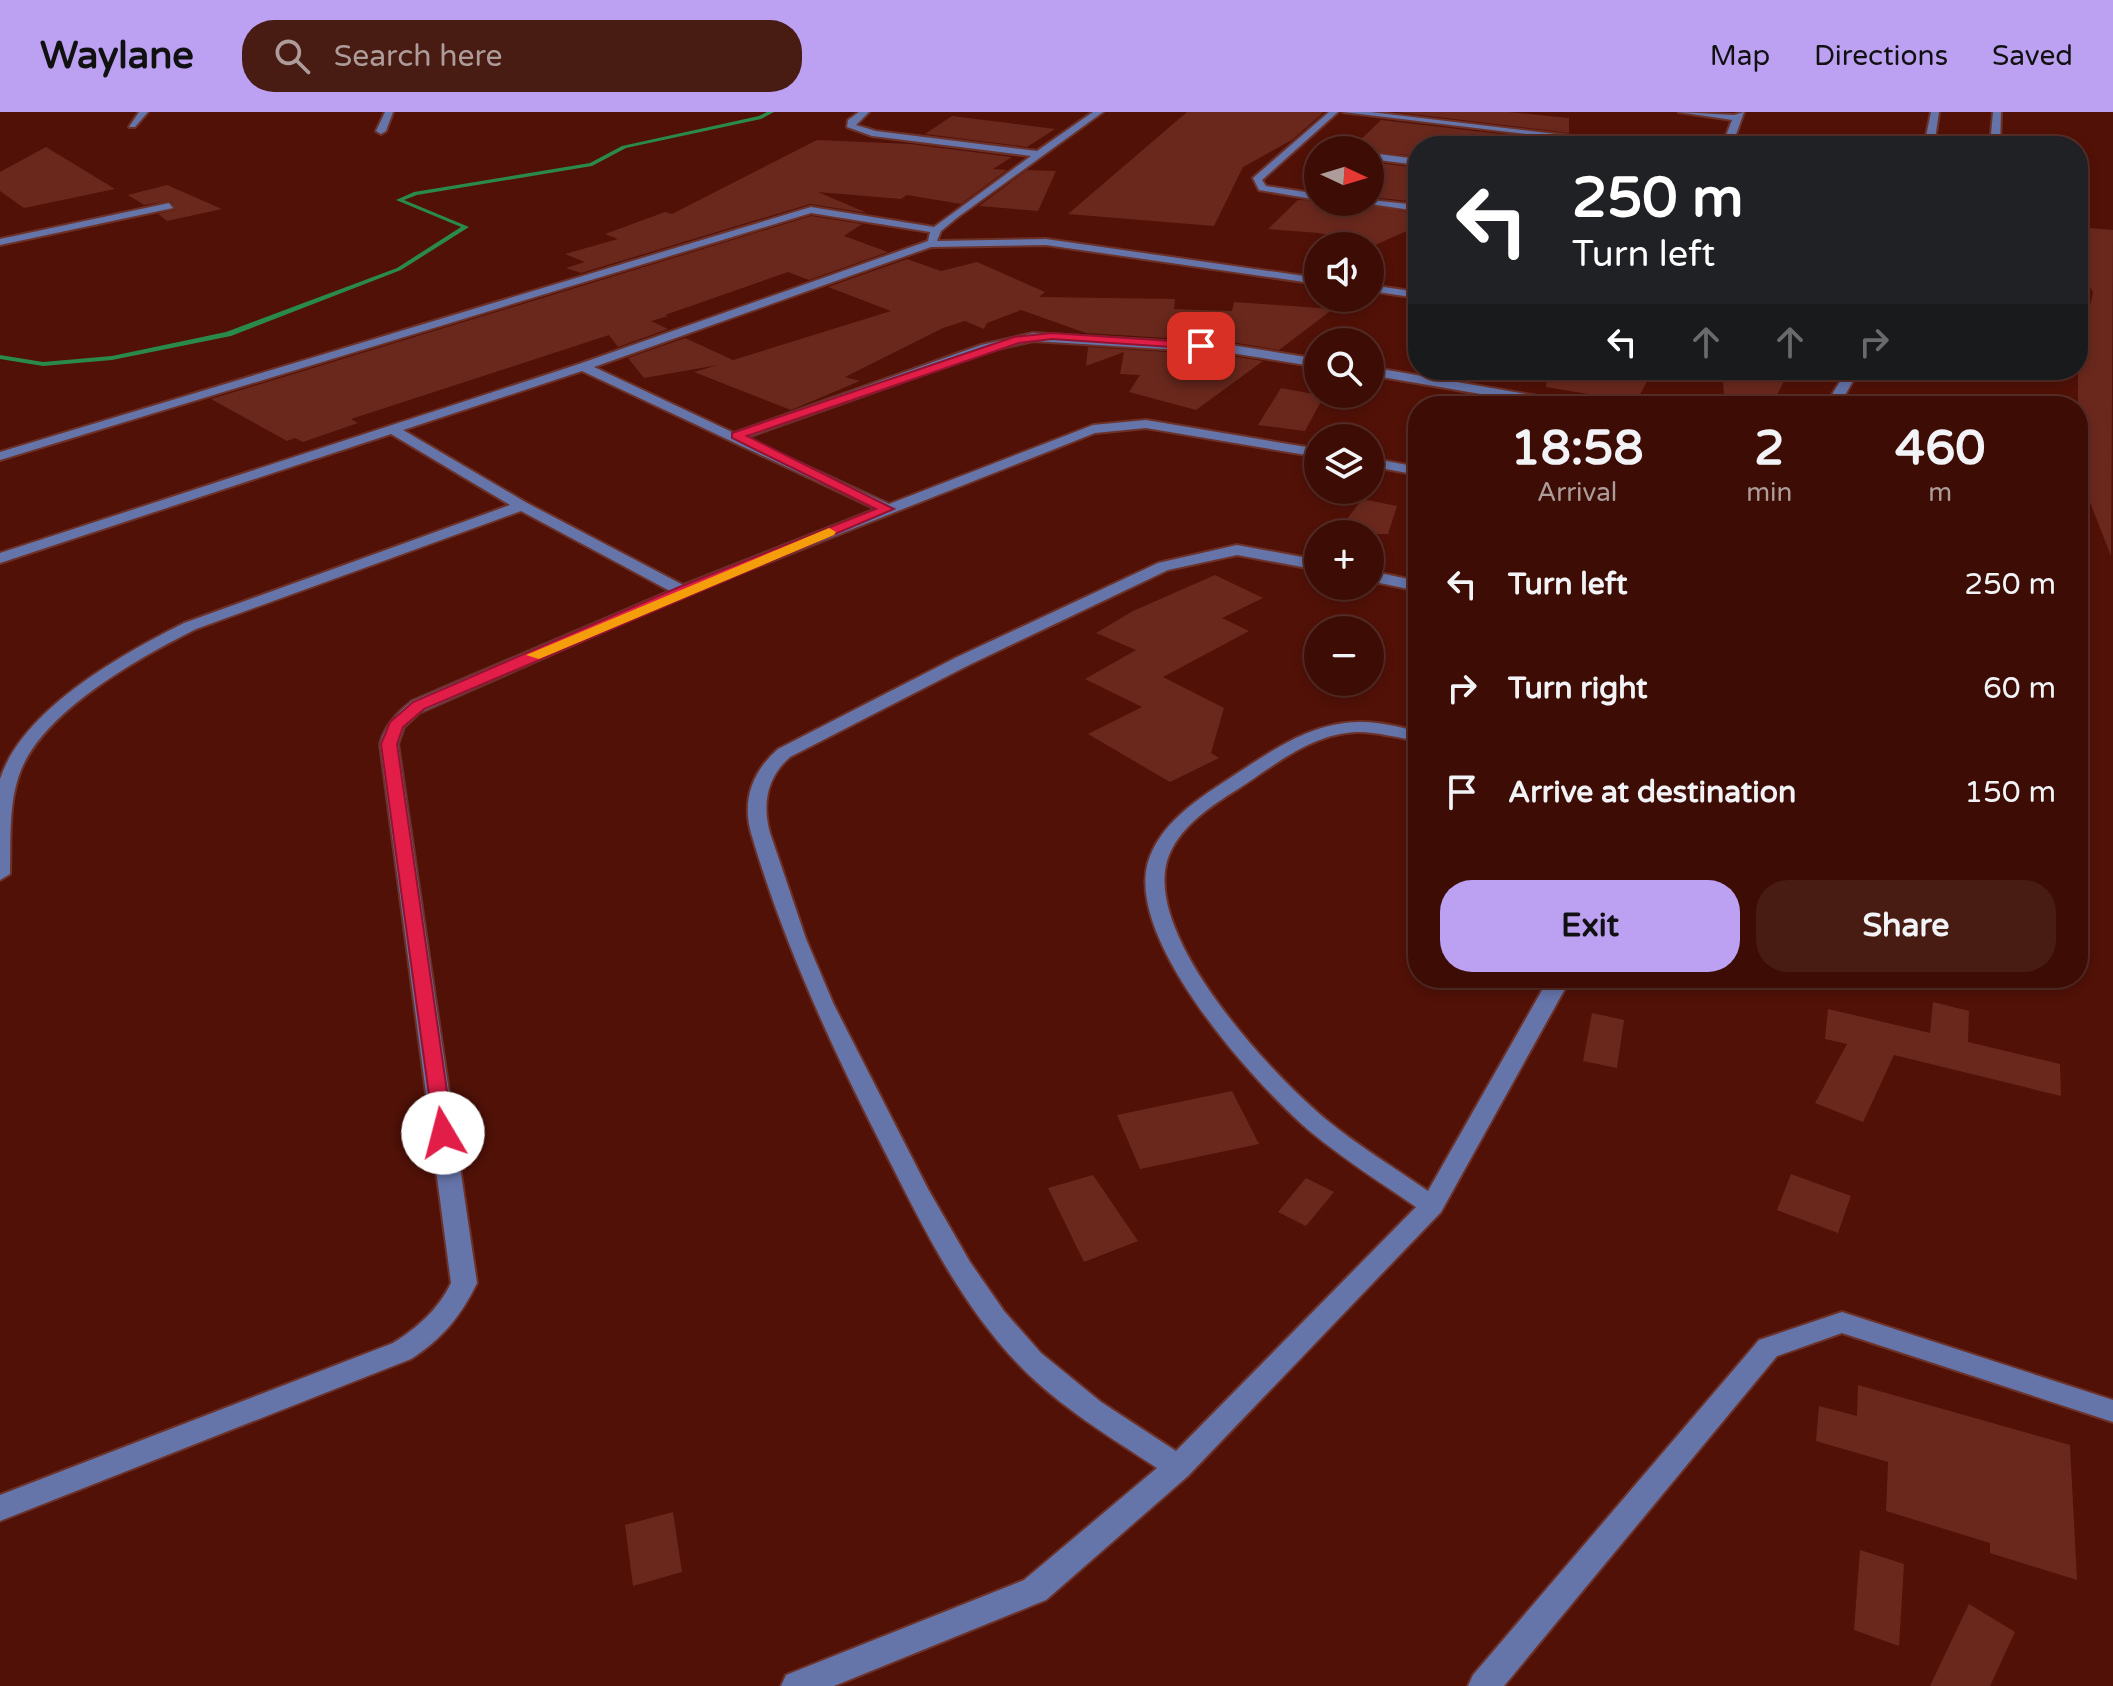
<!DOCTYPE html>
<meta charset="utf-8">
<style>
:root{--surface:#3d0d05;--page:#481b13;--text:#f1f3f6;--muted:#ad9c9a;--line:#562d27;--accent:#bca0f2}
body{margin:0;font-family:"Varela Round",sans-serif;background:var(--page);color:var(--text);height:100vh;display:flex;flex-direction:column;font-size:30px;white-space:nowrap}
*{box-sizing:border-box;margin:0}
p{font-size:26px;color:var(--muted)}
.icon{flex:none;width:44px;height:44px;fill:none;stroke:currentColor;stroke-width:2;stroke-linecap:round;stroke-linejoin:round}
.map{position:relative;flex:1;overflow:hidden}
.sheet{position:absolute;left:1408px;top:284px;width:680px;height:592px;display:flex;flex-direction:column;background:var(--surface);border-radius:32px;box-shadow:0 4px 12px #0003,0 0 0 2px var(--line)}
.sheet>*{flex:none}
.top-card{position:absolute;left:1408px;top:24px;width:680px;height:244px;border-radius:32px;box-shadow:0 4px 12px #0003,0 0 0 2px var(--line);background:#202124;color:#fff;overflow:hidden}
.needle{width:52px;rotate:94deg}
.fabs{position:absolute;left:1304px;top:24px;display:grid;gap:16px}
.fabs a{display:grid;place-items:center;width:80px;height:80px;border-radius:50%;background:var(--surface);box-shadow:0 4px 12px #0003,0 0 0 2px var(--line);font-size:40px}
.pin{position:absolute;display:grid;place-items:center;width:68px;height:68px;color:#fff;margin:-34px;border-radius:16px;box-shadow:0 4px 12px #0006}
.me{position:absolute;width:88px;margin:-44px;rotate:352deg;stroke-linejoin:round;filter:drop-shadow(0 0 6px #0008)}
.turn{display:flex;align-items:center;gap:28px;height:168px;padding:0 32px;font-size:36px}
.turn .icon{width:104px;height:104px;stroke-width:2.5}
.turn b{display:block;font-size:56px;line-height:68px}
.lanes{display:flex;align-items:center;height:76px;padding:0 32px;background:#0003;justify-content:center;gap:40px;direction:ltr}
.lanes .off{opacity:.35}
.eta{display:flex;justify-content:space-evenly;align-items:center;height:136px;text-align:center}
.eta b{font-size:48px;font-weight:700;line-height:56px}
.cta{display:flex;gap:16px;margin-top:auto;padding:16px 32px}
.cta a{flex:1;height:92px;border-radius:32px;background:var(--accent);color:#111;font-size:32px;font-weight:700;line-height:92px;text-align:center}
.cta a+a{background:var(--page);color:var(--text)}
ul{padding:0;list-style:none}
li{display:flex;align-items:center;gap:24px;height:104px;padding:0 32px}
li div{flex:1}
li b{display:block;font-size:30px}
li em{font-style:normal}
header{display:flex;align-items:center;gap:48px;box-sizing:border-box;height:112px;padding:0 40px;background:var(--accent);color:#111}
header strong{font-size:38px}
nav{display:flex;gap:44px;margin-inline-start:auto;font-size:28px}
.search{width:560px;height:72px;background:var(--page);display:flex;align-items:center;gap:20px;box-sizing:border-box;padding:0 28px;border-radius:32px;color:var(--muted);font-size:30px}
.map>svg:first-child{display:block}
.lines{fill:none;stroke-linecap:round;stroke-linejoin:round}
.stream{fill:#2a8a4c;fill-rule:evenodd}
.building{fill:#6a281d}
.minor-casing{stroke:#6c3128;stroke-width:4}
.minor{fill:#6574a9;fill-rule:evenodd}
.route{fill:#e11d48;stroke:#92132f;stroke-width:2}
.slow{fill:#f59e0b}
</style>
<header>
<strong>Waylane</strong>
<div class="search"><svg class="icon" aria-label="search" viewBox="0 0 24 24"><circle cx="10" cy="10" r="6"/><path d="M15 15l6 6"/></svg>Search here</div>
<nav><a>Map</a><a>Directions</a><a>Saved</a></nav>
</header>
<div class="map">
<svg width="2113" height="1574" viewBox="0 0 2113 1574">
<rect width="100%" height="100%" fill="#511107"/>
<g class="lines">
<!-- stream -->
<path class="stream" d="M767,0H774L761,7L626,36L592,54L417,83L404,88L469,115L401,158L231,224L112,248L43,254L0,247V243L43,250L112,244L226,220L397,156L461,115L396,88L414,80L590,51L622,34L759,4Z"/>
</g>
<!-- building -->
<path class="building" d="M1187,0H1324L1292,28L1243,55L1214,114L1068,102Z
M1396,0H1508L1569,6V21Z
M952,4L1055,17L1027,35L925,22Z
M1381,8L1568,30V34H1418V44L1350,38Z
M817,28L910,32L1012,45L993,57L1007,58L961,92L907,83L901,87L818,80L867,101L810,92L581,161L566,156L585,150L565,142L618,127L605,122L665,100L672,102Z
M46,35L115,77L24,96L0,79V60Z
M1370,50L1418,56V90L1370,85Z
M1027,58L1056,59L1038,99L979,94Z
M167,73L222,97L167,109L158,102L175,98L171,89L144,93L128,83Z
M1298,88L1353,90L1418,102V114L1375,133L1319,121L1268,117Z
M811,104L862,112L844,124L888,140L809,168L788,160L665,203L668,204L651,209L668,217L618,235L609,223L351,307L358,311L303,330L295,326L287,329L211,287Z
M2078,115L2113,118L2111,444L2086,380L2078,379V220L2084,221L2093,180L2078,154Z
M907,147L941,159L977,150L1045,180L1039,185L1175,187L1174,197L1232,199L1234,190L1333,197L1279,238L1231,230L1086,221L1021,198L987,211L984,217L965,209L943,216L845,265L860,269L791,298L694,260L718,253L644,266L628,246L685,226L733,248L891,199L828,175Z
M1088,235L1231,244L1263,249L1196,298L1129,280L1140,263L1120,262L1124,240L1086,254Z
M1548,258H1653L1636,290L1546,275Z
M1722,258H1789L1772,294H1725Z
M1281,276L1324,284L1305,319L1258,313Z
M1362,387L1397,394L1388,422H1336Z
M1215,463L1263,486L1222,506L1249,519L1163,565L1224,596L1211,641L1219,646L1170,670L1088,622L1142,595L1085,567L1136,538L1096,521L1133,499Z
M1933,890L1969,899L1968,930L2060,952L2061,984L1894,943L1863,1010L1815,991L1847,932L1825,927L1828,897L1930,921Z
M1592,901L1624,908L1617,956L1583,949Z
M1232,979L1259,1032L1140,1057L1117,1003Z
M1791,1062L1851,1084L1838,1121L1777,1098Z
M1093,1063L1138,1129L1084,1150L1048,1076Z
M1306,1066L1334,1080L1306,1114L1278,1100Z
M1858,1273L2070,1333L2077,1468L1990,1441V1431L1886,1399L1888,1350L1816,1329L1819,1294L1857,1304Z
M673,1400L682,1460L633,1474L625,1413Z
M1860,1438L1904,1452L1899,1534L1854,1518Z
M1969,1492L2015,1520L1990,1574H1930Z"/>
<g class="lines">
<!-- minor casing -->
<g class="minor-casing">
<path id="minor" d="M139,0H148L135,15H129Z
M385,0H393L386,19L381,22L376,19Z
M859,0H869L856,13L876,19L1037,39L1093,0H1103L958,105L941,119L937,129L1046,127L1318,166V172L1046,133L931,135L594,255L734,321L981,233L1033,221L1231,233L1318,247V255L1231,241L1033,229L989,239L745,326L889,392L1093,313L1146,308L1318,337V345L1146,316L1095,321L688,482L419,601L404,615L398,632L477,1171C461,1204 442,1227 411,1247L0,1409V1383L393,1231C417,1216 438,1198 451,1171L380,632C385,613 397,601 412,589L670,479L521,399L196,517C139,546 46,597 21,658C8,690 11,729 10,762L0,768V667C23,597 122,542 184,511L510,393L391,322L0,451V441L579,252L928,129L930,120L811,101L0,348V340L811,95L934,115L1031,44L872,24L847,15L848,8ZM582,259L876,397L683,473L527,391L403,318Z
M1329,0H1338L1262,68L1266,74L1318,82V88L1259,78L1253,66Z
M1343,0H1371L1656,34H1626Z
M1679,0L1734,3L1744,0L1732,34H1722L1732,8Z
M1931,0H1939L1934,34H1924Z
M1993,0H2001L2000,34H1990Z
M1370,41L1418,47V53L1370,47Z
M1370,88L1418,93V99L1356,90Z
M169,91L173,96L0,133V127Z
M1370,173L1418,180V186L1370,179Z
M1370,255L1572,290L1579,294H1550L1370,263Z
M1847,258H1859L1839,294H1825Z
M1370,346L1418,355V363L1370,354Z
M1237,433L1318,448V458L1237,443L1168,458L969,553L790,645C767,665 762,692 770,721L806,827L834,893L928,1077L970,1150L1004,1199L1041,1241L1101,1290L1176,1339L1416,1095C1381,1071 1345,1048 1312,1021C1255,973 1125,828 1148,750C1159,713 1196,688 1227,668C1267,642 1308,611 1358,610C1378,609 1398,615 1418,619V629C1398,626 1378,620 1358,620C1312,621 1275,653 1238,677C1211,694 1177,716 1167,749C1145,827 1272,963 1328,1009C1360,1035 1395,1056 1428,1079L1549,866H1571L1441,1100L1188,1364L1046,1488L834,1574H781L786,1563L1024,1468L1157,1356C1110,1325 1060,1295 1021,1255C961,1194 923,1115 885,1040C832,936 784,833 751,721C742,688 752,660 778,637L957,545L1158,451Z
M1370,459L1418,469V479L1370,469Z
M1842,1200L2113,1288V1310L1842,1221L1777,1244L1504,1574H1468L1473,1563L1759,1228Z"/>
</g>
<!-- minor -->
<use href="#minor" class="minor"/>
</g>
<!-- route -->
<path class="route" d="M1052,221L1201,231L1207,234L1201,237L1052,227L1019,231L747,324L894,397L424,597L403,615L397,632L453,1021L450,1027H435L381,632L390,610L413,590L677,476L876,397L732,326V321L1014,225Z"/>
<!-- slow -->
<path class="slow" d="M829,416L836,420L834,423L539,547L526,543Z"/>
</svg>
<div class="fabs">
<a><svg class="needle" viewBox="-14 -14 28 28"><path d="M0-13l5 13h-10z" fill="#e53935"/><path d="M0 13l5-13h-10z" fill="#ad9c9a"/></svg></a>
<a><svg class="icon" aria-label="sound" viewBox="0 0 24 24"><path d="M4 9h4l5-4v14l-5-4H4zM17 9q2 3 0 6"/></svg></a>
<a><svg class="icon" aria-label="search" viewBox="0 0 24 24"><circle cx="10" cy="10" r="6"/><path d="M15 15l6 6"/></svg></a>
<a><svg class="icon" aria-label="layers" viewBox="0 0 24 24"><path d="M12 4l9 5-9 5-9-5zM3 14l9 5 9-5"/></svg></a>
<a>+</a>
<a>−</a>
</div>
<div class="pin" style="left:1201px;top:234px;background:#d93025"><svg class="icon" aria-label="arrive" viewBox="0 0 24 24"><path d="M6 21V4h12l-3 4 3 4H6"/></svg></div>
<svg class="me" style="left:443px;top:1021px" viewBox="-20 -20 40 40"><circle r="19" fill="#fff"/><path d="M0-13L10 11 0 6-10 11z" fill="#e11d48"/></svg>
<div class="top-card">
<div class="turn"><svg class="icon" aria-label="left" viewBox="0 0 24 24"><path d="M17 20v-9H6M10 6l-5 5 5 5"/></svg><div><b>250 m</b>Turn left</div></div>
<div class="lanes"><svg class="icon" aria-label="left" viewBox="0 0 24 24"><path d="M17 20v-9H6M10 6l-5 5 5 5"/></svg><svg class="icon off" aria-label="ahead" viewBox="0 0 24 24"><path d="M12 20V5M6 11l6-6 6 6"/></svg><svg class="icon off" aria-label="ahead" viewBox="0 0 24 24"><path d="M12 20V5M6 11l6-6 6 6"/></svg><svg class="icon off" aria-label="right" viewBox="0 0 24 24"><path d="M7 20v-9h11M14 6l5 5-5 5"/></svg></div>
</div>
<section class="sheet">
<div class="eta">
<div><b>18:58</b><p>Arrival</p></div>
<div><b>2</b><p>min</p></div>
<div><b>460</b><p>m</p></div>
</div>
<ul>
<li><svg class="icon" aria-label="left" viewBox="0 0 24 24"><path d="M17 20v-9H6M10 6l-5 5 5 5"/></svg><div><b>Turn left</b></div><em>250 m</em></li>
<li><svg class="icon" aria-label="right" viewBox="0 0 24 24"><path d="M7 20v-9h11M14 6l5 5-5 5"/></svg><div><b>Turn right</b></div><em>60 m</em></li>
<li><svg class="icon" aria-label="arrive" viewBox="0 0 24 24"><path d="M6 21V4h12l-3 4 3 4H6"/></svg><div><b>Arrive at destination</b></div><em>150 m</em></li>
</ul>
<div class="cta"><a>Exit</a><a>Share</a></div>
</section>
</div>
